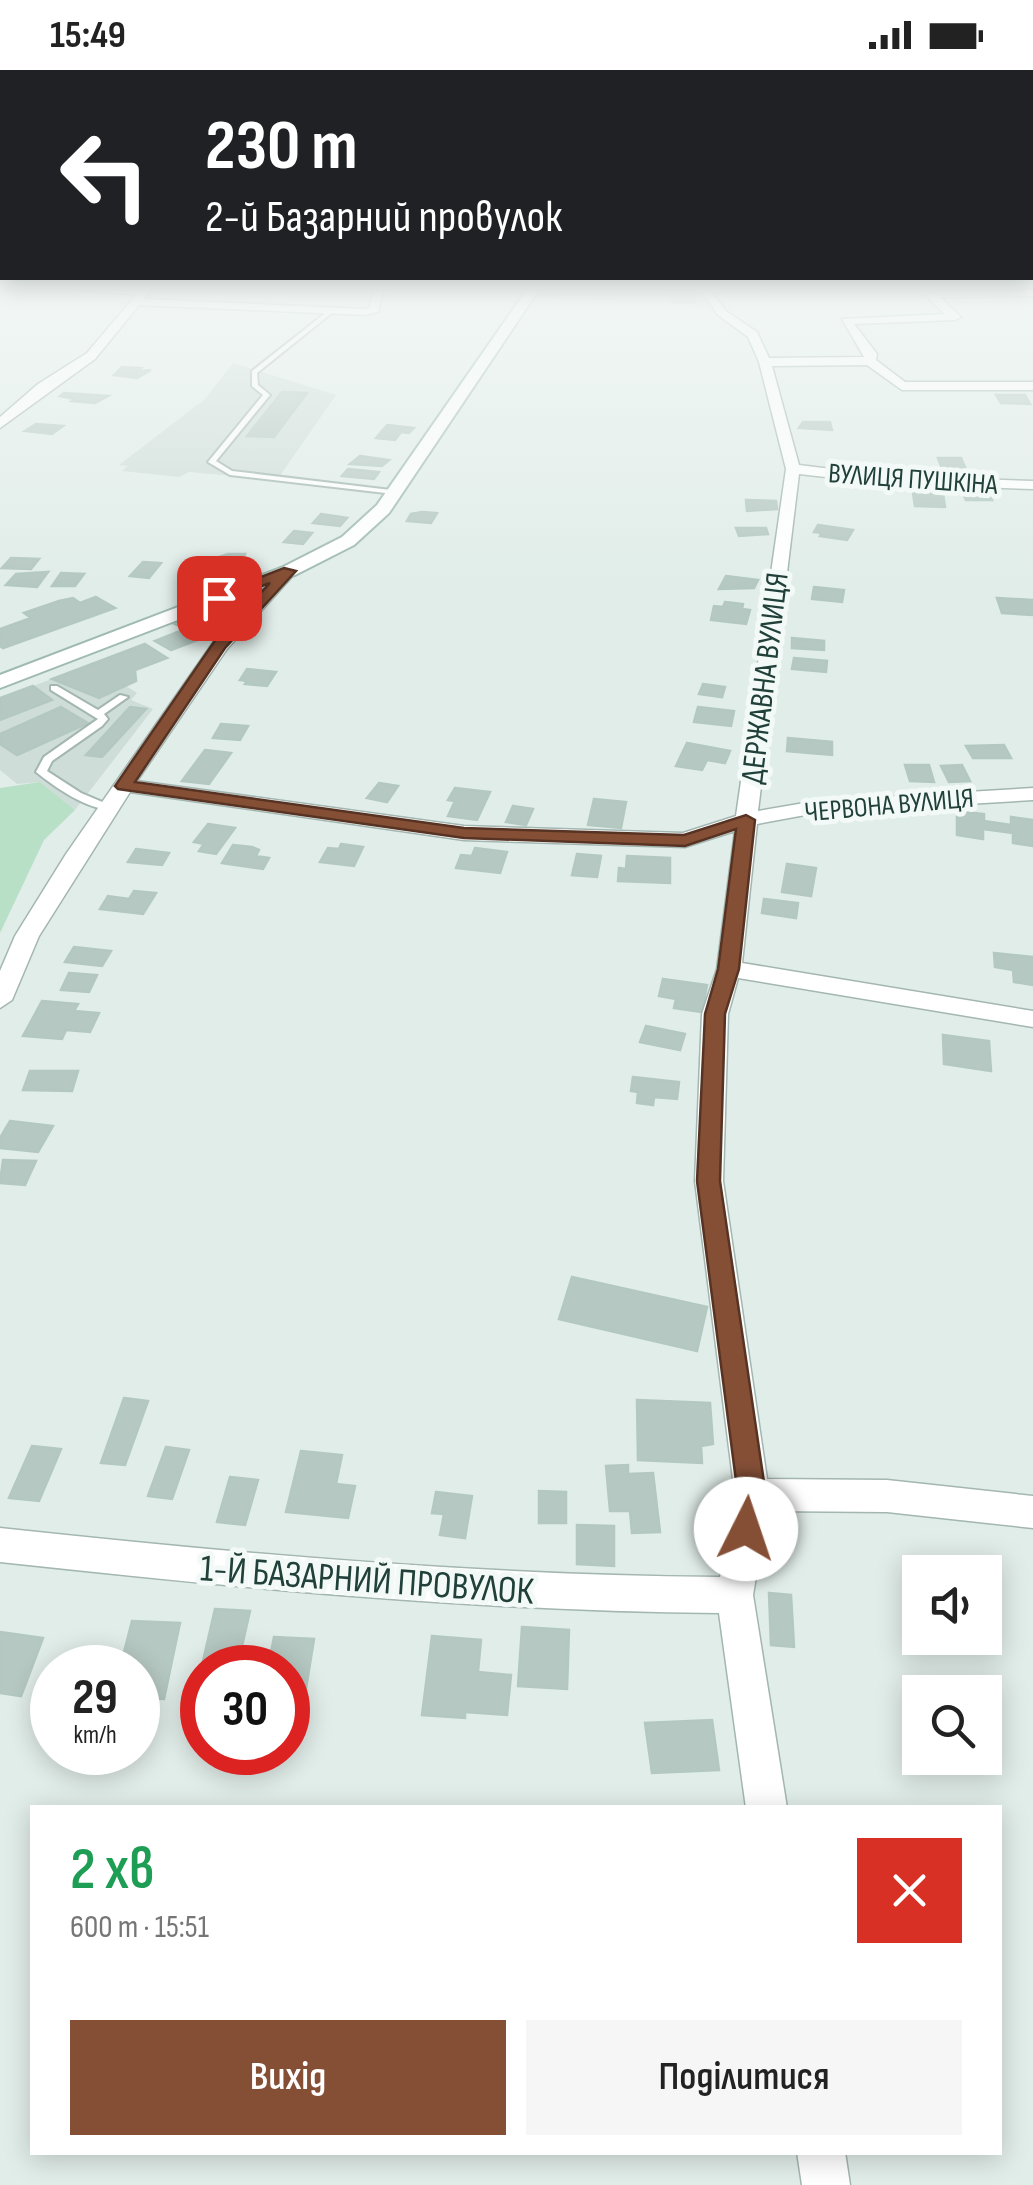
<!DOCTYPE html>
<html lang="uk">
<meta charset="utf-8">
<style>
:root{--surface:#fff;--page:#f6f6f6;--text:#222;--muted:#767676;--accent:#854f36}
body{margin:0;font-family:"Sofia Sans Condensed",sans-serif;background:var(--page);color:var(--text);height:100vh;display:flex;flex-direction:column;font-size:38px;white-space:nowrap}
*{box-sizing:border-box;margin:0}
p{font-size:32px;color:var(--muted)}
.icon{flex:none;width:55px;height:55px;fill:none;stroke:currentColor;stroke-width:2;stroke-linecap:round;stroke-linejoin:round}
.map{position:relative;flex:1;overflow:hidden}
.side{position:absolute;left:30px;top:1735px;width:972px;height:350px;display:flex;flex-direction:column;background:var(--surface);border-radius:0px;box-shadow:0 5px 25px #0003}
.side>*{flex:none}
.guide{position:absolute;left:0px;top:0px;width:1035px;height:210px;box-shadow:0 5px 25px #0003;background:#202124;color:#fff;overflow:hidden}
.fabs{position:absolute;left:902px;top:1485px;display:grid;gap:20px}
.fabs a{display:grid;place-items:center;width:100px;height:100px;border-radius:0px;background:var(--surface);box-shadow:0 5px 25px #0003;font-size:50px}
.speed{position:absolute;left:30px;top:1575px;display:flex;gap:20px;font-size:50px;font-weight:700;text-align:center}
.speed>*{display:grid;place-content:center;width:130px;height:130px;border-radius:50%;background:var(--surface);box-shadow:0 5px 25px #0003;line-height:1}
.speed small{font-size:25px;font-weight:400}
.speed .limit{border:15px solid #d22;background:#fff;color:#111}
.pin{position:absolute;display:grid;place-items:center;width:85px;height:85px;color:#fff;margin:-42px;border-radius:20px;box-shadow:0 5px 15px #0006}
.me{position:absolute;width:110px;margin:-55px;rotate:4deg;stroke-linejoin:round;filter:drop-shadow(0 0 8px #0008)}
.turn{display:flex;align-items:center;gap:35px;height:210px;padding:0 40px;font-size:45px}
.turn .icon{width:130px;height:130px;stroke-width:2.5}
.turn b{display:block;font-size:70px;line-height:85px}
.round{display:grid;place-items:center;flex:none;width:105px;height:105px;border-radius:0px;background:var(--page)}
.headline{display:flex;align-items:center;justify-content:space-between;height:170px;padding:0 40px}
h1{font-size:60px;font-weight:600;line-height:75px;color:#1e9e55}
.button{display:flex;gap:20px;margin-top:auto;padding:20px 40px}
.button a{flex:1;height:115px;border-radius:0px;background:var(--accent);color:#fff;font-size:40px;font-weight:600;line-height:115px;text-align:center}
.button a+a{background:var(--page);color:var(--text)}
.status{display:flex;justify-content:space-between;align-items:center;height:70px;padding:0 50px;background:var(--surface);direction:ltr}
.status svg{height:28px;fill:currentColor}
.map>svg:first-child{display:block}
.built{fill:#cfddd8}
.green{fill:#b8e0c6}
.building{fill:#b6c8c2;stroke:#b3c8c0;stroke-width:2.5}
.lines{fill:none;stroke-linecap:round;stroke-linejoin:round}
.service-casing{stroke:#a3b6b1;stroke-width:4}
.minor-casing{stroke:#a3b6b1;stroke-width:3}
.secondary-casing{stroke:#9fbab2;stroke-width:4}
.service{fill:#fff;fill-rule:evenodd}
.minor{fill:#fff;fill-rule:evenodd}
.secondary{fill:#fff;fill-rule:evenodd}
.route{fill:#854f36;stroke:#563323;stroke-width:2.5}
.labels{text-anchor:middle;stroke-width:10;stroke-linejoin:round;paint-order:stroke}
.far-street-label{font-size:28px;fill:#204039;stroke:#f2f9f6}
.street-label{font-size:32px;fill:#204039;stroke:#f2f9f6}
.near-street-label{font-size:38px;fill:#204039;stroke:#f2f9f6}
</style>
<div class="status"><b>15:49</b><svg viewBox="0 0 49 12"><path d="M0 12V9h3v3zM5 12V6h3v6zM10 12V3h3v9zM15 12V0h3v12zM26 1h20v11H26zM47 4h2v5h-2z"/></svg></div>
<div class="map">
<svg width="1033" height="2115" viewBox="0 0 1033 2115">
<rect width="100%" height="100%" fill="#e1ede9"/>
<!-- built -->
<path class="built" d="M543,218H701L710,235L536,228Z
M233,293L336,325L277,410L189,402L179,407L122,401L128,396L119,395L205,329Z
M52,609L99,628L126,616L137,623L131,630L153,639L75,740L40,712L17,714L0,700V628Z"/>
<!-- green -->
<path class="green" d="M40,712L75,740L44,770L0,863V718Z"/>
<!-- building -->
<path class="building" d="M662,218H690L696,232H673Z
M122,297L141,298L138,301L151,300L137,308L114,305Z
M282,322L307,323L274,367L247,366Z
M64,323L108,326L95,333L72,331L75,329L60,326Z
M996,325H1025L1030,334L1001,333Z
M803,352H830L832,360L799,358Z
M36,354L63,356L52,364L25,361Z
M387,355L414,358L409,363L401,362L395,370L376,368Z
M360,386L389,390L382,396L350,394Z
M938,388H961L968,404H944Z
M348,399L379,402L374,409L342,406Z
M960,419H986L992,430H966Z
M913,423L943,424L945,437L915,436Z
M746,430L776,431L777,439L747,441Z
M422,442L437,443L431,453L407,451L411,444Z
M321,444L347,448L340,456L313,453Z
M818,455L853,460L847,470L820,466L822,463L814,462Z
M736,458H766L768,464L739,466Z
M294,461L312,463L303,474L284,472Z
M228,484H245L240,496H215L219,487Z
M11,488L39,489L31,499L2,498Z
M143,492L161,493L149,508L130,506Z
M48,502L37,517L6,515L16,504Z
M61,503L84,504L75,516H52Z
M726,506L758,510L754,518L719,519Z
M814,517L844,520L842,532L812,529Z
M96,527L115,538L3,578L0,576V559L31,548L24,543L59,531L73,528L80,533Z
M997,528L1033,530V545L1002,543Z
M725,532L743,534L742,539L750,540L746,554L711,550L714,536L723,537Z
M212,539L227,546L190,561L175,554Z
M185,559L201,564L196,566L200,569L171,580L155,571Z
M792,568L824,571V580L792,578Z
M145,574L167,588L135,600L136,611L99,628L52,609Z
M794,588L827,591L826,602L792,599Z
M247,599L276,602L267,616L245,614L247,611L240,610Z
M703,614L725,617L722,627L699,624Z
M33,616L52,630L0,650V628Z
M61,637L88,653L17,685L0,674V664Z
M130,637L146,639L102,687L86,685Z
M698,637L734,641L731,656L694,652Z
M221,654L248,656L240,670L213,668Z
M788,668L832,672V685L787,681Z
M687,673L730,681L725,693L707,690L702,700L676,696Z
M1004,675L1011,688H973L966,676Z
M205,680L231,683L209,714L182,711Z
M905,695H929L934,712L910,711Z
M962,695L970,711L949,712L941,696Z
M379,713L398,716L387,732L367,728Z
M455,718L490,722L477,750L448,746L455,731L448,730Z
M594,729L626,732L621,758L588,755Z
M513,736L533,739L526,755L506,752Z
M957,741L984,744V751L1011,755V747L1033,750V776L1013,773V763L983,759V769L957,765Z
M208,754L235,758L216,784L199,781L204,774L194,772Z
M341,774L363,777L354,796L320,792L328,778L339,779Z
M233,775L252,777L259,780L256,786L269,788L263,799L222,793Z
M475,778L507,782L500,803L456,798L461,785L472,786Z
M136,779L169,783L162,795L128,792Z
M577,784L601,786L597,807L572,805Z
M627,786L670,788V813L618,811L619,798L626,799Z
M787,794L816,798L811,826L782,822Z
M134,821L156,823L143,844L100,839L108,826L129,829Z
M764,829L798,833L796,848L762,843Z
M74,877L111,881L102,896L65,892Z
M994,883L1033,887V915L1014,912L1013,900L995,897Z
M69,903L97,905L89,922L61,920Z
M663,909L707,915L702,942L674,938L676,929L659,926Z
M42,931L78,934L74,941L99,943L90,962L66,960L62,969L23,966Z
M646,956L685,964L680,980L640,972Z
M943,965L989,971L991,1001L944,994Z
M30,1001H78L72,1021L23,1020Z
M633,1007L679,1012L677,1029L654,1027L653,1035L637,1033L638,1022L631,1021Z
M10,1051L53,1056L38,1082L0,1078V1068Z
M3,1090L36,1091L25,1115L0,1113Z
M572,1207L707,1237L697,1281L559,1249Z
M124,1328L148,1331L125,1395L101,1393Z
M637,1330L710,1333L713,1374L701,1376L702,1393L638,1390Z
M32,1376L61,1379L39,1431L9,1428Z
M166,1377L189,1380L172,1429L148,1426Z
M301,1381L342,1385L336,1414L355,1416L348,1448L286,1442Z
M628,1395V1404L653,1403L660,1462L632,1463L630,1441H610L606,1396Z
M230,1407L258,1410L245,1455L217,1452Z
M539,1421L566,1422V1453H539Z
M436,1422L472,1426L465,1468L440,1465L444,1444L432,1443Z
M577,1455L614,1456V1496L577,1494Z
M769,1523L791,1525L794,1577L771,1575Z
M215,1539L250,1541L237,1598H202L200,1604Z
M132,1551L180,1553L164,1629L138,1628V1598H106L109,1585L123,1586Z
M522,1557L569,1560L567,1619L518,1616Z
M0,1562L43,1568L21,1626L0,1623Z
M432,1566L481,1570L478,1602L511,1605L507,1645L465,1642V1648L422,1645Z
M274,1567L314,1569L304,1631L288,1630V1598H268Z
M712,1650L719,1700L652,1703L645,1653Z"/>
<g class="lines">
<!-- service casing -->
<g class="service-casing">
<path id="service" d="M328,241L333,242L257,303L258,315L270,325L216,391L232,401L391,420H394V424L230,405L208,392L263,325L252,316V301Z
M51,616H57L98,640L120,625L128,627L104,644L108,649L102,656L52,691L47,701L81,723L112,736V740C86,739 56,718 36,702L44,687L98,649L51,620Z"/>
</g>
<!-- minor casing -->
<g class="minor-casing">
<path id="minor" d="M0,218H17L0,222Z
M69,218H152L144,229L365,239L369,238L374,218H384L378,242L365,245L139,235L95,289L0,358V347L38,314L87,283L136,225Z
M699,218H709L726,241L757,262L769,288L864,287L842,249L945,244L926,226L938,221L1033,220V226L940,227L961,247L955,250L854,254L877,284L876,290L905,312H1033V320H902L867,295L772,296L799,395L888,406L1033,411V419L888,414L799,404L758,741L816,731L1033,718V730L816,743L757,754L742,893L1033,941V957L738,908L728,944L723,1111L767,1409L887,1410L1033,1426V1458L887,1442L767,1441L753,1525L787,1738H746L719,1543C478,1541 239,1518 0,1492V1458C240,1484 479,1505 720,1507L735,1425L695,1111L702,944L717,899L735,761L685,777L464,770L130,722L39,866L12,930L0,938V901L15,866L66,784L214,571L283,498L297,501L227,579L137,711L464,756L683,763L736,746L786,399L759,292L748,267L718,245Z
M797,2082H845L850,2115H802Z"/>
</g>
<!-- secondary casing -->
<g class="secondary-casing">
<path id="secondary" d="M528,218H540L389,443L354,475L295,505L0,618V605L283,497L342,467L377,435Z"/>
</g>
<!-- service -->
<use href="#service" class="service"/>
<!-- minor -->
<use href="#minor" class="minor"/>
<!-- secondary -->
<use href="#secondary" class="secondary"/>
</g>
<!-- sky -->
<linearGradient id="sky" x2="0" y2="1"><stop stop-color="#80bbe1"/><stop offset="0.42" stop-color="#f2f7f5"/><stop offset="1" stop-color="#f2f7f5" stop-opacity="0"/></linearGradient>
<rect width="1033" height="514" fill="url(#sky)"/>
<!-- route -->
<path class="route" d="M284,498L296,501L225,578L135,712L464,758L684,765L746,745L755,750L739,899L725,944L720,1111L766,1426L757,1468L746,1472L736,1468L732,1459L738,1426L697,1111L705,944L718,899L736,759L685,776L464,768L118,719L115,716L214,572L270,513L219,532L214,531V525Z"/>
<g class="labels">
<!-- far-street labels -->
<g class="far-street-label">
<text transform="translate(913 408) rotate(4)" y="10">ВУЛИЦЯ ПУШКІНА</text>
<text transform="translate(889 734) rotate(-5)" y="10">ЧЕРВОНА ВУЛИЦЯ</text>
</g>
<!-- street labels -->
<g class="street-label">
<text transform="translate(764 608) rotate(-83)" y="11">ДЕРЖАВНА ВУЛИЦЯ</text>
</g>
<!-- near-street labels -->
<g class="near-street-label">
<text transform="translate(367 1509) rotate(4)" y="13">1-Й БАЗАРНИЙ ПРОВУЛОК</text>
</g>
</g>
</svg>
<div class="fabs">
<a><svg class="icon" aria-label="sound" viewBox="0 0 24 24"><path d="M4 9h4l5-4v14l-5-4H4zM17 9q2 3 0 6"/></svg></a>
<a><svg class="icon" aria-label="search" viewBox="0 0 24 24"><circle cx="10" cy="10" r="6"/><path d="M15 15l6 6"/></svg></a>
</div>
<div class="speed"><div>29<small>km/h</small></div><div class="limit">30</div></div>
<div class="pin" style="left:219px;top:528px;background:#d93025"><svg class="icon" aria-label="arrive" viewBox="0 0 24 24"><path d="M6 21V4h12l-3 4 3 4H6"/></svg></div>
<svg class="me" style="left:746px;top:1459px" viewBox="-20 -20 40 40"><circle r="19" fill="#fff"/><path d="M0-13L10 11 0 6-10 11z" fill="#854f36"/></svg>
<div class="guide">
<div class="turn"><svg class="icon" aria-label="left" viewBox="0 0 24 24"><path d="M17 20v-9H6M10 6l-5 5 5 5"/></svg><div><b>230 m</b>2-й Базарний провулок</div></div>
</div>
<section class="side">
<div class="headline"><div><h1>2 хв</h1><p>600 m · 15:51</p></div><a class="round" style="background:#d93025;color:#fff"><svg class="icon" aria-label="close" viewBox="0 0 24 24"><path d="M6 6l12 12M18 6L6 18"/></svg></a></div>
<div class="button"><a>Вихід</a><a>Поділитися</a></div>
</section>
</div>
